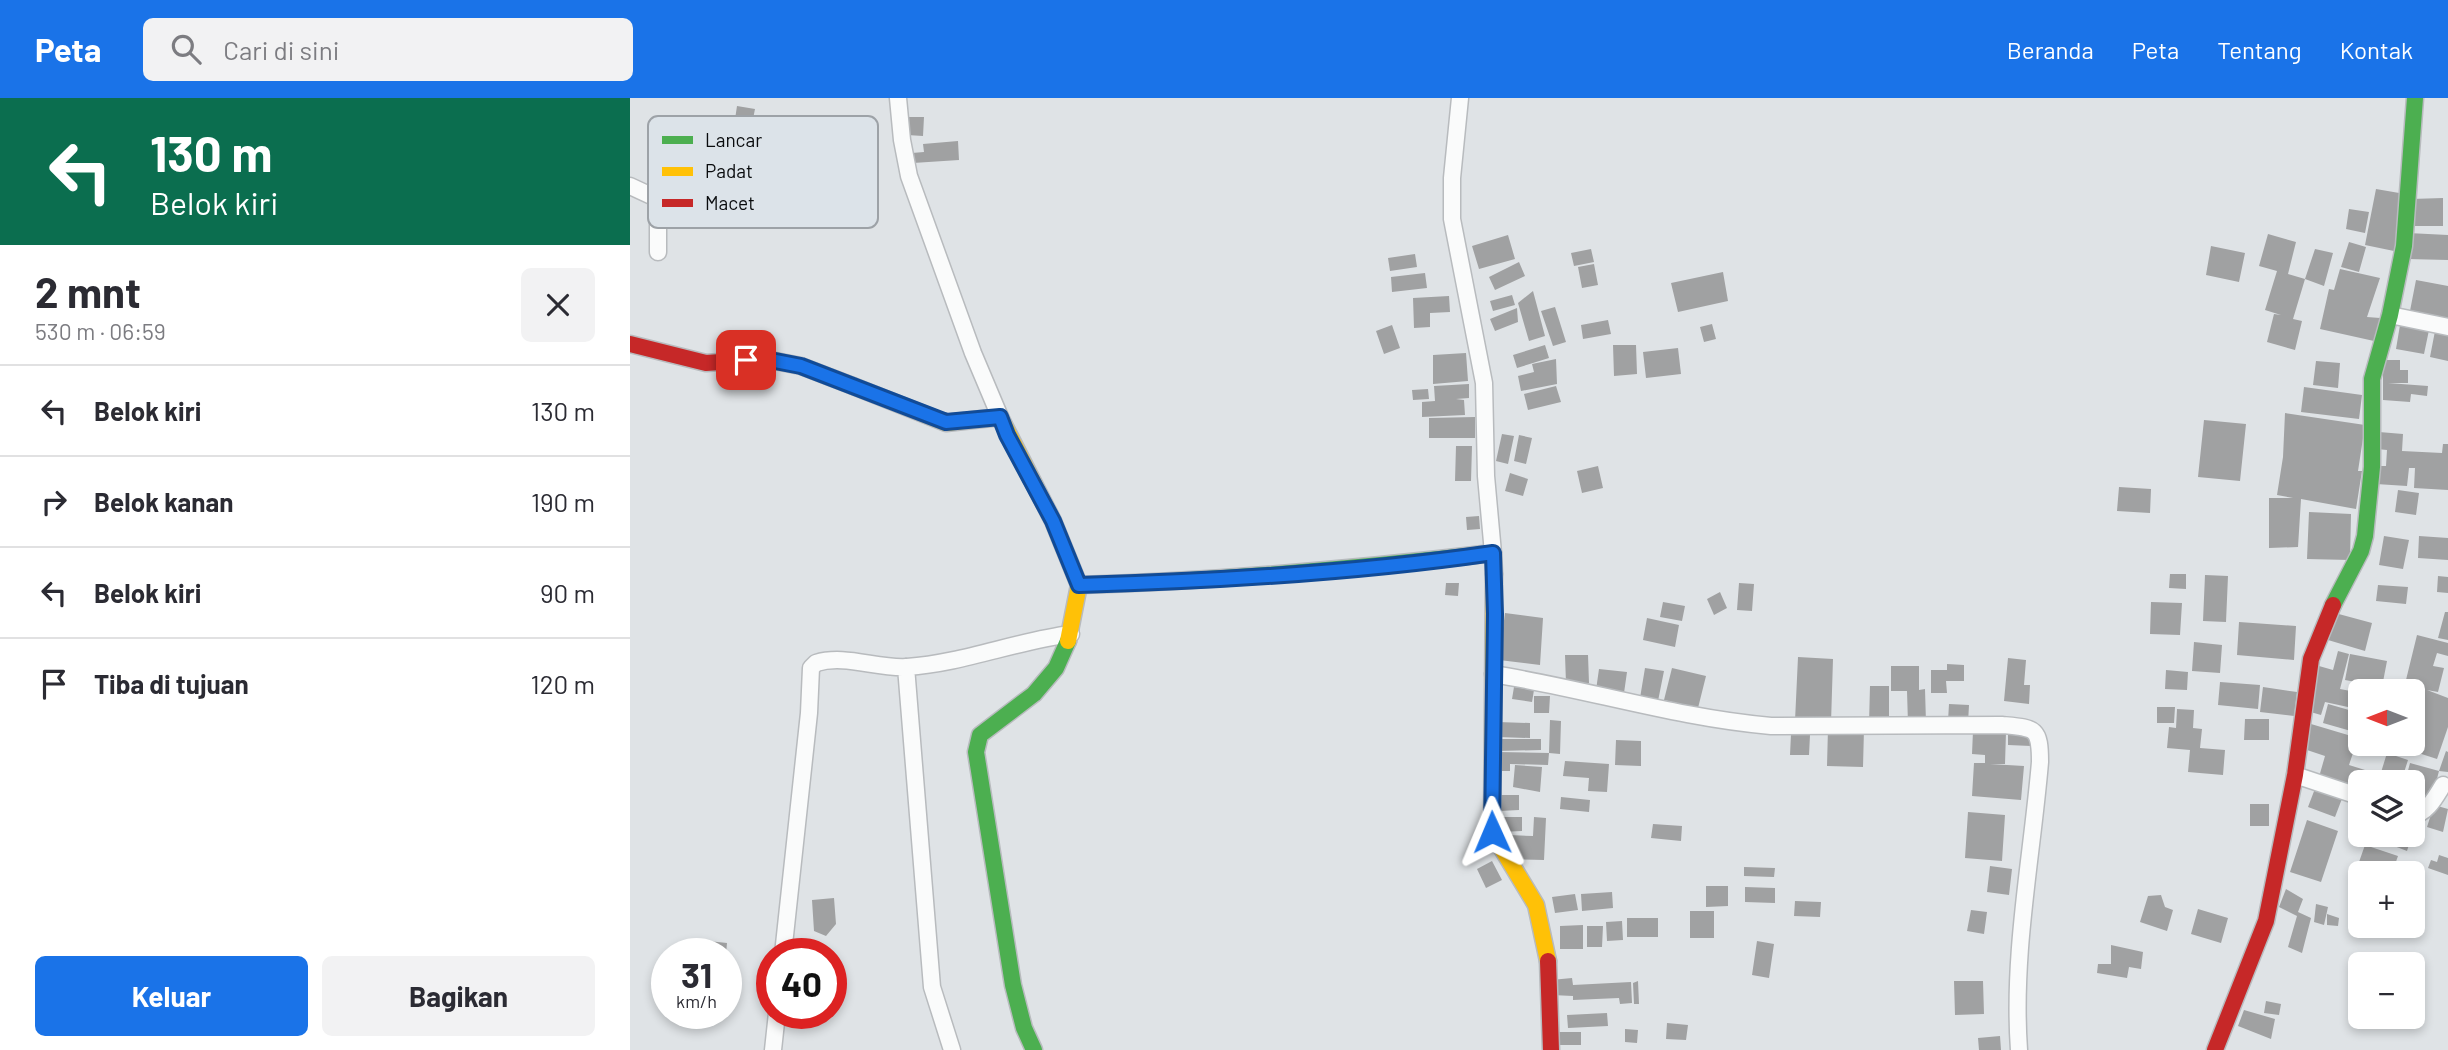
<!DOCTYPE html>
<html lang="id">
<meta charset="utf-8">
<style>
:root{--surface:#fff;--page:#f2f2f3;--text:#2b2b33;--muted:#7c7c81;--line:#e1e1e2;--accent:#1a73e8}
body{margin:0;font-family:Barlow,sans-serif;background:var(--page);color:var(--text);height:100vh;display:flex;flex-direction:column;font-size:26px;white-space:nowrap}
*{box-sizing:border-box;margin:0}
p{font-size:23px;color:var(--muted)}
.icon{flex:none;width:38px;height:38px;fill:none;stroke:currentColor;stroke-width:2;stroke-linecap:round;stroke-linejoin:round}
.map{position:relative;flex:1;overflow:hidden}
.panel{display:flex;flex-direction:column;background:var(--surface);width:630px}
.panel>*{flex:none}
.banner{background:#0b6e4f;color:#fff;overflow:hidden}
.needle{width:46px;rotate:270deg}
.tools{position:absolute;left:1718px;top:581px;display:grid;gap:14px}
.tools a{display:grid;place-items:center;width:77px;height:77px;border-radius:10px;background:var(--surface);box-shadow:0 4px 10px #0003;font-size:35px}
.speed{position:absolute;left:21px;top:840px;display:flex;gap:14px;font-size:35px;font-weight:700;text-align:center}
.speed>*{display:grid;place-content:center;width:91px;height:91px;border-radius:50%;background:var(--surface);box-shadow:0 4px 10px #0003;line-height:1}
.speed small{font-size:18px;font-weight:400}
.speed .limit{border:10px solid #d22;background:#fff;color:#111}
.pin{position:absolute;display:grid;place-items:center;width:60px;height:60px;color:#fff;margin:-30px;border-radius:14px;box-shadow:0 4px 10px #0006}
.me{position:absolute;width:77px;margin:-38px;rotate:359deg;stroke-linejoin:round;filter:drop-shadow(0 0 5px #0008)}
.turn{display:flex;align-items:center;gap:24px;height:147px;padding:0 35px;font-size:32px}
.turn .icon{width:91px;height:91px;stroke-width:2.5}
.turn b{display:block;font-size:49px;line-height:60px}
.round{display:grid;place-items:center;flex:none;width:74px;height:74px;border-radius:10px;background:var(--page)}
.overview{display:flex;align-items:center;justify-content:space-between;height:119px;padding:0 35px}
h1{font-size:42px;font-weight:700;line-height:52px}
.primary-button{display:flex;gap:14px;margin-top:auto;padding:14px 35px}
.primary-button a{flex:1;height:80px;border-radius:10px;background:var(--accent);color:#fff;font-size:28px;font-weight:700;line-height:80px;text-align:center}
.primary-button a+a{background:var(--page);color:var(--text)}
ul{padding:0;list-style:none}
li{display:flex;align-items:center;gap:21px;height:91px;padding:0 35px;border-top:2px solid var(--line)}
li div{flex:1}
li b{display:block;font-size:26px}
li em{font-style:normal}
header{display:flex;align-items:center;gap:42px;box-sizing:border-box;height:98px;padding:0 35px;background:var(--accent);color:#fff}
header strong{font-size:33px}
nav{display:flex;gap:38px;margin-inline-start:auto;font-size:24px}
.search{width:490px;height:63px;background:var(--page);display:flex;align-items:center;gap:18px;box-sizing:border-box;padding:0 24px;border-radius:10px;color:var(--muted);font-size:26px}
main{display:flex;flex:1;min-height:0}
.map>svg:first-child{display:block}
.building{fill:#a0a1a2}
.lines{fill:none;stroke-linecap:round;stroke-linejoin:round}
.street-casing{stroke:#b8bbbe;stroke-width:19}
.fast-casing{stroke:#b8bbbe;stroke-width:19}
.slow-casing{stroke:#b8bbbe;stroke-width:19}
.jam-casing{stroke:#b8bbbe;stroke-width:19}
.street{stroke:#fafbfb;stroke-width:16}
.fast{stroke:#4caf50;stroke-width:16}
.slow{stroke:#ffc107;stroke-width:16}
.jam{stroke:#c62828;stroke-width:16}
.route-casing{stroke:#114b97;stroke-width:18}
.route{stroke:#1a73e8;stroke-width:12}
.key{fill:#dce3e9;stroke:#9da2a7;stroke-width:2}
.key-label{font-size:19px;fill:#0a0c0e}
</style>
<header>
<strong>Peta</strong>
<div class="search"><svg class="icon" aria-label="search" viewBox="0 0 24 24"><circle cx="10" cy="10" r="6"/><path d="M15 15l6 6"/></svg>Cari di sini</div>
<nav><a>Beranda</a><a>Peta</a><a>Tentang</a><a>Kontak</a></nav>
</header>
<main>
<section class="panel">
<div class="banner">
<div class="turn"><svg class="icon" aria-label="left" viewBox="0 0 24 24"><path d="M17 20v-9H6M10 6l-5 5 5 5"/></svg><div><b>130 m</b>Belok kiri</div></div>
</div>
<div class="overview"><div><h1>2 mnt</h1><p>530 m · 06:59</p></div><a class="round"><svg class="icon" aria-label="close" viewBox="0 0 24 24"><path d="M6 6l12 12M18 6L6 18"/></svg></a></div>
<ul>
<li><svg class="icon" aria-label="left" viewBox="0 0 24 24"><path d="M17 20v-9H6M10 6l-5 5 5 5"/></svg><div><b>Belok kiri</b></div><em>130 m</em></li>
<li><svg class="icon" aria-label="right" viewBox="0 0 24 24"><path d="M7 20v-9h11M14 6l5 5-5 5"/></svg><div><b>Belok kanan</b></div><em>190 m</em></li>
<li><svg class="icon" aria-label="left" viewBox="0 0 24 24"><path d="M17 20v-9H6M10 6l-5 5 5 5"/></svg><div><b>Belok kiri</b></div><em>90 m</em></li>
<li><svg class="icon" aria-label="arrive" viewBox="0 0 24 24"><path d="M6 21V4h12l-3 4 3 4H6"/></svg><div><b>Tiba di tujuan</b></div><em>120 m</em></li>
</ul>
<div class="primary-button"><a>Keluar</a><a>Bagikan</a></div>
</section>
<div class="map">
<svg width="1818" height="952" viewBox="0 0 1818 952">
<rect width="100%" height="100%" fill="#dfe3e6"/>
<!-- building -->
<path class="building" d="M107,8L125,11L121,31L104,28Z
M278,19H294L293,38L277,37Z
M328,43L329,62L283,65L282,55L294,54L293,46Z
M1746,91L1775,96L1764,153L1735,147Z
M1813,100V128H1782L1781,101Z
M1719,111L1739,114L1735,135L1716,131Z
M1778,135L1818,137V162L1777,161Z
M1638,136L1666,144L1658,176L1675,181L1663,221L1672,223L1665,252L1637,244L1644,216L1651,217L1635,212L1647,173L1629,168Z
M878,137L885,161L849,171L842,148Z
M1719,144L1736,149L1729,174L1711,169Z
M1581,148L1615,155L1609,184L1576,177Z
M961,151L964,164L944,168L941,155Z
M1685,151L1703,155L1694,188L1675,181Z
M785,156L787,169L760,173L758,160Z
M889,164L895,178L865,192L859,179Z
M964,166L968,187L952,190L948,169Z
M1710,171L1750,180L1737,219L1750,220L1744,243L1690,231L1699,191L1704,192Z
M1093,174L1098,203L1048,214L1041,185Z
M795,175L797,190L762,194L761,179Z
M1786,182L1818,188V223L1779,218Z
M903,193L915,238L899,243L888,205Z
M882,197L885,207L863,213L860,203Z
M819,198L820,214L800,215V229L784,230L783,200Z
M925,209L936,244L923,248L911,213Z
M887,210L888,224L865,233L860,221Z
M978,222L981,236L953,241L951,227Z
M1082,226L1086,241L1074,244L1070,229Z
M762,227L770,250L754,256L746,233Z
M1770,227L1799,232L1794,256L1766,251Z
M1805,233L1818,236V263L1800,259Z
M915,247L919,260L887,270L883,257Z
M983,247H1006L1007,276L984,278Z
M1048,250L1051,276L1016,280L1013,254Z
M836,255L838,283L803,286V257Z
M926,261L927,286L891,293L888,278L904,274L902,266Z
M1753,262H1770V272H1778V285H1758L1798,288L1797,298L1781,296L1780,304L1753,302Z
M1686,263L1710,265L1708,290L1683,287Z
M839,286V300L826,301L834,302L835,317L792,319V304L805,303L804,288Z
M926,288L931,304L898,312L894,296Z
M1674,289L1732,297L1729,321L1671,314Z
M798,291L799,301L783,302L782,292Z
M1655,315L1735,327L1728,373H1732L1726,411L1671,401L1668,449L1639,450V400H1663L1647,397L1653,359Z
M845,319V340H799V320Z
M1574,322L1616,326L1610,383L1568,379Z
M1749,334L1773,336L1772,353L1812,355L1813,346H1818V392L1784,390L1785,370H1779L1777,388L1746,386L1747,368H1756L1757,352L1747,351Z
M872,336L884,338L878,366L866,363Z
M889,337L902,340L896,366L884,363Z
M826,348H842L841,383H825Z
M968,368L973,390L952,395L947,373Z
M880,375L898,381L893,398L875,393Z
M1489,389L1521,391L1520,415L1487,413Z
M1768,392L1789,395L1786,417L1765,414Z
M1679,414L1721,416L1720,462L1677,461Z
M849,418L850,431L837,432L836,419Z
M1754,438L1779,442L1773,471L1749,467Z
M1789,438L1818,440V462L1788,460Z
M1540,476H1556V491L1539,490Z
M1575,477L1598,478L1596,524L1573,523Z
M1808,478L1818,479V495L1807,494Z
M816,485H829L828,498L815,497Z
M1109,485L1124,486L1122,513L1107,512Z
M1748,487L1778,489L1776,506L1746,503Z
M1090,494L1097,510L1084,517L1077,501Z
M1033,504L1055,508L1052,523L1030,519Z
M1521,504L1552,505L1550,537L1520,536Z
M1815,514H1818V542L1808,540Z
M875,515L913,520L910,567L869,562Z
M1705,515L1742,525L1735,553L1698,542Z
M1017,520L1049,527L1045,549L1013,542Z
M1609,524L1666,528L1664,562L1607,557Z
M1787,537L1818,545V558L1807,555L1803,568L1814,570L1808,594L1797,592L1818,600V629L1807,661L1776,651L1778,646H1783V593H1763L1766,582L1775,586Z
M1564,544L1592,547L1590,575L1562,573Z
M1708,553L1719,556L1710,591L1731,595L1727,611L1695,604L1691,617L1677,613L1689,568L1703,572Z
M1720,556L1757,563L1752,589L1715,582Z
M935,557H958L959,585H936Z
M1168,559L1203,561L1201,625L1165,623Z
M1378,560L1396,562L1394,587H1400L1399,606L1374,603Z
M1317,566L1334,567V583H1316L1317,595H1301V572H1317Z
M1261,568H1289V592L1295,591L1296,625L1278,626L1277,593H1261Z
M1015,570L1034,573L1028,603L1010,600Z
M1042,570L1076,578L1068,610L1034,602Z
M969,571L997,574L994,595L966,592Z
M1536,572L1558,574L1557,592L1535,591Z
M1590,584L1630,587L1628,611L1588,607Z
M1240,588H1259V627L1239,626Z
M884,589L904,592L902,604L882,601Z
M1633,589L1667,594L1664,618L1630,614Z
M904,598H920L919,615H904Z
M1319,606L1339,607L1338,625L1318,623Z
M1698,606L1726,614L1721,633L1693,625Z
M1527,609H1545L1544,625H1527Z
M1547,611L1564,612L1563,630L1572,631L1570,650L1595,652L1593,677L1558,674L1560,652L1537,650L1539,629L1546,630Z
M1615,621H1639V642H1614Z
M920,622L931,623L930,656L919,655Z
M868,624L900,625V640L868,639Z
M1681,626L1728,640L1719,667L1735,672L1730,691L1689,679L1695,658L1674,651Z
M1198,630L1234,631L1233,669L1197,668Z
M1343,633L1376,634L1375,666H1360L1394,668L1391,702L1342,698L1344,665H1355V657L1342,656Z
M1378,633L1402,634L1401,648L1378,647Z
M1161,636L1180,637L1179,657H1160Z
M868,641H911V652L868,653Z
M986,642L1011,643V668L985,667Z
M1816,653L1818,654V674L1809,673Z
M867,654L919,655L918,667L880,666V673H867Z
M1757,655L1778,662L1771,684H1748Z
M935,663L979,666L977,694L958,693L959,680L933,678Z
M1780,665L1809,673L1802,700L1783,696V684H1775Z
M885,667L912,669L910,694L883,689Z
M1686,688L1713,698L1705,719L1678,709Z
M870,697H889V712L870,713Z
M931,699L960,702L959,714L930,711Z
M1620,706H1639V728H1620Z
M1804,707L1818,711L1813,734L1797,729Z
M1338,714L1375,717L1372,763L1335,760Z
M871,719H892V733L871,734Z
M904,719L916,720L914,762L882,761L883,746H878L879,737L903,738Z
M1677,722L1708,733L1691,784L1660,774Z
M1023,726L1052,728L1051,743L1021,740Z
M1762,737H1782L1777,753L1759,746Z
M1735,747L1768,758L1762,775H1731V784L1723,781Z
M1809,757L1818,760V777L1798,770L1801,762L1807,764Z
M862,763L872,782L856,790L847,771Z
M1360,768L1382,771L1379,797L1357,794Z
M1114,769L1145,770L1144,779L1114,778Z
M1076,788H1098V808L1076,809Z
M1115,789L1145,790V805L1115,804Z
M1656,791L1673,801L1668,814L1681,820L1672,855L1658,849L1667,818L1649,809Z
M982,794L983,810L952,813L951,796Z
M945,796L948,812L925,815L922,799Z
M1531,797L1535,809L1543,812L1537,833L1510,824L1518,798Z
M204,800L206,826L196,838L184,833L182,802Z
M1165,803L1191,804L1190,819L1164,818Z
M1686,806L1698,809L1694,827L1684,824Z
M1568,811L1598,820L1591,845L1561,836Z
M1341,812L1357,814L1354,836L1337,833Z
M1060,813H1084V840H1060Z
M1697,816L1709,820L1708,828L1697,827Z
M997,820H1028V839H997Z
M992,823L993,842L977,843L976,824Z
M953,827V851H930V828Z
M957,828H973L972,849H957Z
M60,841L97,845L96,856H58Z
M1127,843L1144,846L1139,880L1122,877Z
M1481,847L1513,854L1511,871L1499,869L1497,880L1467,875L1468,866H1481Z
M942,880L943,887L1001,884L1002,905L990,906L989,900L943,902V898L922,897L921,882Z
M1008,883L1009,906H1004L1003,885Z
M1324,883H1353L1354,916L1325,917Z
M1636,903L1651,906L1649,917L1634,915Z
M1614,912L1645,921L1641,941L1608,928Z
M977,915L978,928L938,930L937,917Z
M1037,925L1058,927L1056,942L1036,941Z
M995,931L1008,932L1007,945L995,944Z
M929,934H951V947H929Z
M1370,938L1371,952H1349L1348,940Z"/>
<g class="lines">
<!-- street casing -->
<g class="street-casing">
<path id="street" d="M268,0L272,42L279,78L343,255L370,319
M830,0L822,80V121L854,285L856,378L863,455
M0,88L28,101V154
M1760,217L1818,229
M276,569L302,889L322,952
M863,576C957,591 1047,620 1141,628L1372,627C1405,630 1410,629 1410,664C1402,759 1382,856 1389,952
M1665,677L1731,699
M1783,717C1797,716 1806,698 1813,687
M153,856L179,615L181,570L186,565C215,556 247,571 277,569C333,565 386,543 441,536
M143,952L147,915"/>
</g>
<!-- fast casing -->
<g class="fast-casing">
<path id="fast" d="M449,487C588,483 725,471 863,455L864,476
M1703,507L1731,453L1735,438L1742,369V281L1760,217L1774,148L1785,0
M404,952L394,930L383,887L346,654L350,637L404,596L426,570L438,543"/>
</g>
<!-- slow casing -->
<g class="slow-casing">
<path id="slow" d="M223,288L316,325L370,319L423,423L449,487L438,543
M864,476L862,734L906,807L918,863"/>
</g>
<!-- jam casing -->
<g class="jam-casing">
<path id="jam" d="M0,246L76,265L135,261L171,268L223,288
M918,863L921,952
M1585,952L1636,823L1665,677L1681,561L1703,507"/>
</g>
<!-- street -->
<use href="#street" class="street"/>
<!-- fast -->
<use href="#fast" class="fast"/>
<!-- slow -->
<use href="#slow" class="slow"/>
<!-- jam -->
<use href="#jam" class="jam"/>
</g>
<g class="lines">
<!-- route casing -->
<g class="route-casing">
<path id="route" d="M116,262L135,261L171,268L316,324L370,319L377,337L423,423L449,487C587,483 726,475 863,455L865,516L862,734"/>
</g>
<!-- route -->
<use href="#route" class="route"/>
</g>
<!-- legend -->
<rect x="18" y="18" width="230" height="112" rx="10" class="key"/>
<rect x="32" y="38" width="31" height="8" fill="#4caf50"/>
<rect x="32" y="69" width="31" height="9" fill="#ffc107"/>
<rect x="32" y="101" width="31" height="8" fill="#c62828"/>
<g class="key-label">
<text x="75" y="49">Lancar</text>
<text x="75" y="80">Padat</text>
<text x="75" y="112">Macet</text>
</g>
</svg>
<div class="tools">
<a><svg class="needle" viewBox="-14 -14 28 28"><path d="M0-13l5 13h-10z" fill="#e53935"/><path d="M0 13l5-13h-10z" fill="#7c7c81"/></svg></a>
<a><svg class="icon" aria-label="layers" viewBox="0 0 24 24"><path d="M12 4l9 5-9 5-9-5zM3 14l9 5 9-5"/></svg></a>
<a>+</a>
<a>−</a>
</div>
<div class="speed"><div>31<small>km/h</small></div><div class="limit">40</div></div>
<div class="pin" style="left:116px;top:262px;background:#d93025"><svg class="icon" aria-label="arrive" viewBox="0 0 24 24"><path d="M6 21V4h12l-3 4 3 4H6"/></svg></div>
<svg class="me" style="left:862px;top:734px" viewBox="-20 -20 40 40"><path d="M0-17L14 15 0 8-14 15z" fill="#1a73e8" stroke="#fff" stroke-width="4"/></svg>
</div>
</main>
